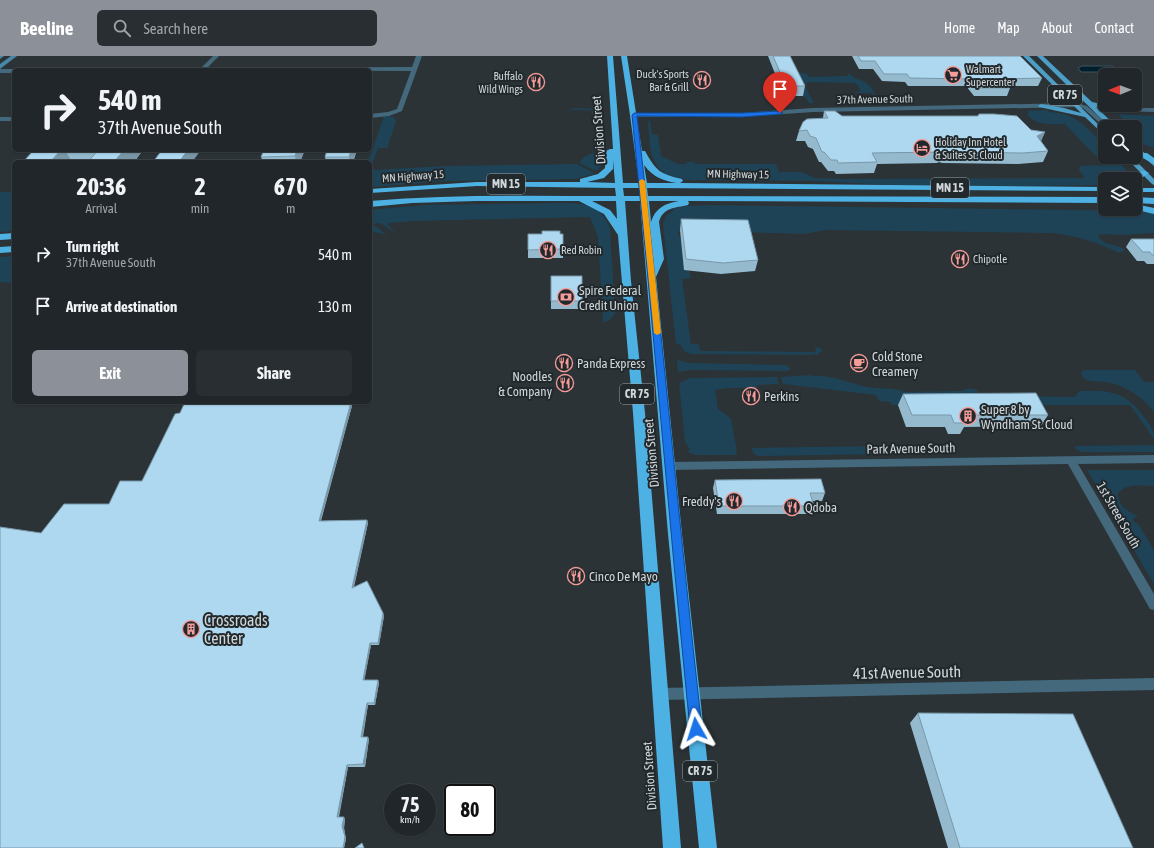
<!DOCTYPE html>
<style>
:root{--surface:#202629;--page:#282e31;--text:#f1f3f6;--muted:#a2a5a8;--line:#3d4346;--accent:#8c9099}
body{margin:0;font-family:"Asap Condensed",sans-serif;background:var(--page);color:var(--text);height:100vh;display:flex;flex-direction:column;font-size:15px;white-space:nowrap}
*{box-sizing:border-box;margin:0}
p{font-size:13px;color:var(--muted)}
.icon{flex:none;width:22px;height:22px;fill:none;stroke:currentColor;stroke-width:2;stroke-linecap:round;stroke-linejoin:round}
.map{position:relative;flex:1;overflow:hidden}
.sheet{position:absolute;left:12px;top:104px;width:360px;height:244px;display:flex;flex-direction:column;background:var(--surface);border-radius:6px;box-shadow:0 1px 3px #0004,0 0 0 1px var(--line)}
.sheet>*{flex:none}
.top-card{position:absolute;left:12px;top:12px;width:360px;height:84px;border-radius:6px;box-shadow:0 1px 3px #0004,0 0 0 1px var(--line);background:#202629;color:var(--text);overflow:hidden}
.needle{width:26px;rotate:269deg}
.tools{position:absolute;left:1098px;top:12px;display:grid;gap:8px}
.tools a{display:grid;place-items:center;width:44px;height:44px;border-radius:6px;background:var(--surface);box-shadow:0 1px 3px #0004,0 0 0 1px var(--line);font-size:20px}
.speed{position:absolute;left:384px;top:728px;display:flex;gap:8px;font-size:20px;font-weight:700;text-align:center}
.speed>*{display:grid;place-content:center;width:52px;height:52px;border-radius:50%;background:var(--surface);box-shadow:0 1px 3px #0004,0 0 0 1px var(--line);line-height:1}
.speed small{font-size:10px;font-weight:400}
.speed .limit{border:2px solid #111;border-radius:6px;background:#fff;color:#111}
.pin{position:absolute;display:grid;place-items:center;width:34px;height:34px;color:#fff;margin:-41px -17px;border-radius:50% 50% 50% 0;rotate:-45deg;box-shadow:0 0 4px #0007}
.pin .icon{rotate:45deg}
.me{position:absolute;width:44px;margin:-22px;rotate:354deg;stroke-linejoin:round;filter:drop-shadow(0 0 3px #0008)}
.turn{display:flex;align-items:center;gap:14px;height:84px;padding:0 20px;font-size:18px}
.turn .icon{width:52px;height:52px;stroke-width:2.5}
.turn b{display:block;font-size:28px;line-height:34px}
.eta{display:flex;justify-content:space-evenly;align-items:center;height:68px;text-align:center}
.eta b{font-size:24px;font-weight:700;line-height:28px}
.button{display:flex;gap:8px;margin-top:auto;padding:8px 20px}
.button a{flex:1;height:46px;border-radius:6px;background:var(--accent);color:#fff;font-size:16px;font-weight:700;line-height:46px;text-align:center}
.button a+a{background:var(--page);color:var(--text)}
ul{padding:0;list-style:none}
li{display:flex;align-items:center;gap:12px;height:52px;padding:0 20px}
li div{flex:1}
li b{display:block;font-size:15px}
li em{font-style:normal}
header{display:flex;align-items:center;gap:24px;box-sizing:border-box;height:56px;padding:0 20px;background:var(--accent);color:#fff}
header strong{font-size:19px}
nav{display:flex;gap:22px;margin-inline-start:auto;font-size:14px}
.search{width:280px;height:36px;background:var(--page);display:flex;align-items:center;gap:10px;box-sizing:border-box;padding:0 14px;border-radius:6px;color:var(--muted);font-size:15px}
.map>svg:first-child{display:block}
.green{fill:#1f4356}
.water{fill:#001e2c;stroke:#3f5560}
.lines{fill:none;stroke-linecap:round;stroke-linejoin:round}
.street{fill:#44697c;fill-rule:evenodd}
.secondary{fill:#4987a6;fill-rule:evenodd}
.primary{fill:#4c9ec6;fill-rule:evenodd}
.highway{fill:#4db2e3;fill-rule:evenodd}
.wall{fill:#95bace}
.shaded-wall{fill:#7997a8}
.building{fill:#add8f0;stroke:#7997a8}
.route{fill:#1a73e8;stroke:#114b97}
.slow{fill:#f59e0b}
.labels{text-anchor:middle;stroke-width:4;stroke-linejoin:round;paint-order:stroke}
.far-poi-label{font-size:11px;fill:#d1d6d9;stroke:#21292d;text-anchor:start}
.far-street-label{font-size:11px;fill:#d1d6d9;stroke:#21292d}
.shield{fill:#21292d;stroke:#9ca2a5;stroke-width:1}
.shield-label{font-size:12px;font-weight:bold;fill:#d1d6d9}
.street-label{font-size:13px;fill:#d1d6d9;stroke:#21292d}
.poi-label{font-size:13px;fill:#d1d6d9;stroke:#21292d;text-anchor:start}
.near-poi-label{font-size:16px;fill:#d1d6d9;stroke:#21292d;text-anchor:start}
.near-street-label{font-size:16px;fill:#d1d6d9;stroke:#21292d}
</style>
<header>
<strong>Beeline</strong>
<div class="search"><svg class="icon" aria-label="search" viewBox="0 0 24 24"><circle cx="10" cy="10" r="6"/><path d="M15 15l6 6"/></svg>Search here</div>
<nav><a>Home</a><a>Map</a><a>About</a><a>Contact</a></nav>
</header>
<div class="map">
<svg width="1154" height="792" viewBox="0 0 1154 792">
<rect width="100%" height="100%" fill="#2b3337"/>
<!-- green -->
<path class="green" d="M798,16L807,18L809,21L848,20V18H850C860,28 867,20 876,40L873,39L872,37H854L861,35L856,27L810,26L804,28L814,47H809L806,42L802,40H804L794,18Z
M574,52L601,53L604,102L603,108L596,115L579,107C584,100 592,96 600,96L598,58H592L591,54H570L568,56L567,55Z
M1047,54L1049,56C1078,58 1085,70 1105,90V101H1116L1128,117L1127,121L1124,122L1127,123H1105V129L1025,130L892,129L816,125L687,124L663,118L665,117C648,106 650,84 648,66L650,64L652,78L658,79L661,100L678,108H687L686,106H694L695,108H776L779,116H802L815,122L845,123L1085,122L1079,114L1080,110L1104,109L1065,68C1049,68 1038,70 1026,58H1029L1027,55Z
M1118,58L1154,60V92L1143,88V82L1135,74V71H1132Z
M384,60L394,61L396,66L387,92H378L371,111L376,114L445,110L577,108L594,117H593L594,118L575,123L444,125L370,131V106H368Z
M0,136H14V175L0,176Z
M567,147C590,148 600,150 610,172L615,258L608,265L603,266L598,181L590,161L414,165L387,167L395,177L380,167L373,168L387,179L370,175V154L424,149Z
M710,149L1139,155L1154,157V177L1121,179L1103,178L1098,179C1102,191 1117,187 1125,194L1119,197C1098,186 1074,179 1050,177L825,174L804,178L681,174L678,176V180H680L691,222L682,223L691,288H698L701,295L816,296L815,292L818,291L823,294L817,299L815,298L809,299L691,298L684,295L680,288H676L663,168L666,160L674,154L672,153L685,150Z
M14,200V227L0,226V201Z
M677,304L689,307L786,309L791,313L787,315L691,314L678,316Z
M1086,314H1135L1144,326H1154V356C1146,346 1139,339 1128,334C1123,331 1117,328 1111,327C1101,324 1083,329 1081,316Z
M811,319V320C830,318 849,327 867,331C880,333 893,331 905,336L961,335C969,331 977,331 981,340L1075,341L1079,335C1108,334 1126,335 1144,361C1150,369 1154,373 1154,383L1130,349H892L890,346L879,345L876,339L783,328L781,321Z
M777,321L779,328L757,329V332H727L715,334L718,353L724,357L731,363L737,396L735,399H696L687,396L690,393L685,386L679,327L690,322Z
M912,388L941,390L949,393L950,397L904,398L898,393L899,391H911Z
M1154,389V396H1081L1074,392L1076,390Z
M881,390L883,395L879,398L758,400L753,397L752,392Z
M1087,414H1154V430C1142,430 1127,427 1118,437C1118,449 1127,456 1138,460L1134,462L1133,465L1139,469L1154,494V528Z"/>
<!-- water -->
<path class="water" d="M1082,10H1111L1117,13L1116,15L1111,16H1081L1078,12Z"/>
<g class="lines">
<!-- street -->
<path class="street" d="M213,0H219L207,12L412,11L416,0H422L402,55L389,60L370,62V58L388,56L397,53L411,15L199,14Z
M0,13H14L16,14H14V17H0Z
M1076,47L1087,50L1111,71L1105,72L1083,52L1076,51L813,56L742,61H634L631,59L634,57H742L813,52Z
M1122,52H1154V56L1120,55L1119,54Z
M0,61H14V65H0Z
M1154,399V407L1078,408L1154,538V554L1150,553L1068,408L669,414L665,413L664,410L665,407L669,406Z
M1154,622V634L660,644L655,642L654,638L655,634L660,632Z"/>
<!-- secondary -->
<path class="secondary" d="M0,0H4L0,3Z
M11,0H17L0,13V8Z"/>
<!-- primary -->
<path class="primary" d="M1023,0H1029L1105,75V80L1085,61L1039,51L1038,50L1041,48L1064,52L1081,57Z
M1037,0H1043L1092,46L1124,53L1125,54L1122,56L1096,51L1117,71H1110Z
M1135,89L1154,105V110L1135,94Z
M1125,101H1132L1154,123V129L1152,128Z"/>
<!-- highway -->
<path class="highway" d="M607,0H613L623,127H639L630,59L621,0H627L642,95H645C656,115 660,118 682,123L683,125L680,127L1105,131V135L647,132L648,140L1105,141V147L688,145L689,147L688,149C676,152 663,151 659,166L664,203L656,221L682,478L717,792H699L668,478L640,145H625L631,225L645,357L681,792H663L633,357L618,179L604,158L579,145H476L412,147L370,151V145C452,138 534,140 616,140L615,132L477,130L370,137V133L477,126H580V123L598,118L605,112L606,95L610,93H613ZM613,104L615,127L587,126L604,122L613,113ZM644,109C653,121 663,125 677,127H647ZM623,132H639L640,140H624ZM592,145H616L617,163L610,154ZM649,145H679C666,147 655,152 651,166Z
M1141,97H1147L1154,102V108L1141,101Z
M1142,115H1145L1149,117L1137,125H1135V123H1130Z
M1135,132H1154V136H1135Z
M1135,141L1154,142V148L1135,147Z
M1135,148L1154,152V158L1133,153H1135Z
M14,177V183L0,184V178Z
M14,190V196L0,197V191Z"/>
</g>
<!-- wall -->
<path class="wall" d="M768,0H790L805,30L803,40H784Z
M852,0H1020L1042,22L1038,30H1008L1010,32L1007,40H974L966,30H908L905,26L882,25L873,13H859Z
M824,55L842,60L1031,74L1045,76L1041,85L1048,95L1043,106L1018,108L942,107L939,106L937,107L877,108L874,117L836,118L834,115H828L821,106H819L813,93L808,91L805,85H796L799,75L823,62Z
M34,94H143L134,106H23Z
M264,94H357L353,106H326L325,101L327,96H304L300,106H263L261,101Z
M681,163L758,204L755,215L721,218L684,214L680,174Z
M560,178H563V202H528V194Z
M1131,183H1154V208H1147L1144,205H1137L1126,191Z
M551,220H582V253H551Z
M903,338L1048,359L1041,370L964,371L960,378H948L945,371H906L898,349Z
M353,346L321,465L367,464L368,467L354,531L383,557L384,560L379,589H371L364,624H378L379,627L375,649H368L363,681L369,683L365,711H348L339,761L345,763L344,772L346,783L344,792H0L41,477L109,448L142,425L180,357Z
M715,424L825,437L822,445H812L814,450L811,458H717L713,432Z
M918,657L1133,792H948L910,667Z"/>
<!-- shaded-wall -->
<path class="shaded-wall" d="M1045,76L1040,87L1037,80Z
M61,94H65L72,106H50Z
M124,94H143L134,106H114Z
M188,94H201L192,106H179Z
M297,94H303L304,96L300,106H296L295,100Z
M351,94H357L353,106H350L349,101Z
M943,95L939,106L937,107L941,96Z
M351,346H353L320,467L319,465Z
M367,464L368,467L353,534L352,532Z
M383,557L384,560L379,589L378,587Z
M370,587L371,589L364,627L363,624Z
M378,624L379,627L375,649L374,647Z
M367,647L368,649L362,683L361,681Z
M368,681L369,683L365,711L363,708Z
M347,709L348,711L338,763L337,761Z
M344,761L345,763L344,772L346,783L344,792H343L342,770Z"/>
<!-- building -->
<path class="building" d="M773,0H790L805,30H786Z
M858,0H1020L1042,22L1001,23L1010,32H977L969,23L910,22L907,18H884L875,5H861Z
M824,55H835L842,60H978L979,58H994L1017,60L1031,74L1045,76L1037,80L1048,95L1023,97L946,96L943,95L941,96L872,97L877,106L838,107L837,104H831L824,96H822L816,82L810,80L807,74L799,75L803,66L807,63L828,62Z
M34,94H61L50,106H23Z
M98,94H124L114,106H88Z
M162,94H188L179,106H153Z
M264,94H297L295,100L261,101Z
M327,94H351L349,101H325Z
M681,163L748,164L758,204L723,207L686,203Z
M542,175H560V178H563V193L528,194V178H542Z
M1131,183H1154V199H1152L1150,196H1143Z
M551,220H582V245H551Z
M1036,337L1048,359H963L966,367H954L951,359H912L903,338Z
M185,346H351L319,465L367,464L352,532L367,525L383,557L378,587H370L363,624H378L374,647H367L361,681H368L363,708L347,709L337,761H344L342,770L345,781L343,792H0V471L41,477L64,448H109L120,425H142L175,358L180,357Z
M821,423L825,437H810L814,450H719L715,424Z
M918,657L1073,658L1133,792H960Z
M362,787L364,792H355Z"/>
<!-- route -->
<path class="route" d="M780,55L782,56V58L742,61L637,60C661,264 679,469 702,673L700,677L696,679L692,677L690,673C669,468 653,263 632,59L634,57H742Z"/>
<!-- slow -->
<path class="slow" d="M642,123L645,125L661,277L657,279L654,277L639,125Z"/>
<!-- icons -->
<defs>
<g id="supermarket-ring" transform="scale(0.9)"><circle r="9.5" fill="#21292d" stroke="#f59b98" stroke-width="1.5"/><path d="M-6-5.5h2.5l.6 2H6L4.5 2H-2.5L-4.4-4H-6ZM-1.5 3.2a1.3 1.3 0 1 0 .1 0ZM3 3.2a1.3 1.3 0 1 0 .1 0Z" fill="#f59b98"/></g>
<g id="restaurant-ring" transform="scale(0.9)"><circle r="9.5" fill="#21292d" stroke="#f59b98" stroke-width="1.5"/><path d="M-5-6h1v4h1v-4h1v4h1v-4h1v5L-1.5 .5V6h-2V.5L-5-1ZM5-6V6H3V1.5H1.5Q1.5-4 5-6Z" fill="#f59b98"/></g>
<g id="hotel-ring" transform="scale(0.9)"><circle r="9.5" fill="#21292d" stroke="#f59b98" stroke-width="1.5"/><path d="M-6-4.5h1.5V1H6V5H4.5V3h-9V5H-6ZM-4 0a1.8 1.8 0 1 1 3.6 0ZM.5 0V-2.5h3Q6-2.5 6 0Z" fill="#f59b98"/></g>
<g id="bank-ring" transform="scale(0.9)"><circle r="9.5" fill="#21292d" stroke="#f59b98" stroke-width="1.5"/><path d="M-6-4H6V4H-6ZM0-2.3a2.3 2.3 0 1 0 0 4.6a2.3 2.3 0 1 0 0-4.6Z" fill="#f59b98"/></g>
<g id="cafe-ring" transform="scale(0.9)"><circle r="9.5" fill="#21292d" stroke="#f59b98" stroke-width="1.5"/><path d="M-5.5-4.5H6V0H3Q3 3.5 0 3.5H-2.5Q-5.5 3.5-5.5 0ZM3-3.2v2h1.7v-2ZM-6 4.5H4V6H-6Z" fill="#f59b98"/></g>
<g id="building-ring" transform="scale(0.9)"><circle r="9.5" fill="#21292d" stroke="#f59b98" stroke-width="1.5"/><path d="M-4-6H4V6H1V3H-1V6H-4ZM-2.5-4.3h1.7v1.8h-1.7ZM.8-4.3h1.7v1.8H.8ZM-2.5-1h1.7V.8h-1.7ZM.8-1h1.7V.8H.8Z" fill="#f59b98"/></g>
</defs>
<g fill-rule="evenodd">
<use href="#supermarket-ring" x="953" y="19"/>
<use href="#restaurant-ring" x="702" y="24"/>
<use href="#restaurant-ring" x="536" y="26"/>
<use href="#hotel-ring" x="922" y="92"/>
<use href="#restaurant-ring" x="548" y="194"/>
<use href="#restaurant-ring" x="960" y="203"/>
<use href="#bank-ring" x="566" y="241"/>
<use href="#restaurant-ring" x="564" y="307"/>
<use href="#cafe-ring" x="859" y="307"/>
<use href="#restaurant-ring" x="565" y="327"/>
<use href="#restaurant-ring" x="751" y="340"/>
<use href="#building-ring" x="968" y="360"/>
<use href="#restaurant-ring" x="734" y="445"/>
<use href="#restaurant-ring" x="792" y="451"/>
<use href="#restaurant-ring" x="576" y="520"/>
<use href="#building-ring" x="191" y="573"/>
</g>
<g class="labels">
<!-- far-poi labels -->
<g class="far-poi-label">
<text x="966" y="17">Walmart<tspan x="966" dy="13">Supercenter</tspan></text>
<text x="689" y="22" text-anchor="end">Duck's Sports<tspan x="689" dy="13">Bar &amp; Grill</tspan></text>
<text x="523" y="24" text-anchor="end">Buffalo<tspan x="523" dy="13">Wild Wings</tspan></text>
<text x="935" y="90">Holiday Inn Hotel<tspan x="935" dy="13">&amp; Suites St. Cloud</tspan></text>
<text x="561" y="198">Red Robin</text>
<text x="973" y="207">Chipotle</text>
</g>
<!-- far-street labels -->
<g class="far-street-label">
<text transform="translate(875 43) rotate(-1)" y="4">37th Avenue South</text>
<text transform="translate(738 118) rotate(1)" y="4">MN Highway 15</text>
<text transform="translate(413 120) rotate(-4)" y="4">MN Highway 15</text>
</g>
<!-- shield labels -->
<g class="shield">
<rect x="1048" y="29" width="34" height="20" rx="3"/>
<rect x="487" y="118" width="38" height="20" rx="3"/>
<rect x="931" y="122" width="38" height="20" rx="3"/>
<rect x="620" y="328" width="34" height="20" rx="3"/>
<rect x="683" y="705" width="34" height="20" rx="3"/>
</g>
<g class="shield-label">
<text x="1065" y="43">CR 75</text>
<text x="506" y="132">MN 15</text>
<text x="950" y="136">MN 15</text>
<text x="637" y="342">CR 75</text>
<text x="700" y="719">CR 75</text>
</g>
<!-- street labels -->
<g class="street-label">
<text transform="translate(598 74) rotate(-94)" y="5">Division Street</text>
<text transform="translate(911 392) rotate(-1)" y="5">Park Avenue South</text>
<text transform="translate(651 397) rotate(-95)" y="5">Division Street</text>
<text transform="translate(1119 459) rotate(60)" y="5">1st Street South</text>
<text transform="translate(649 720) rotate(-94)" y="5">Division Street</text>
</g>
<!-- poi labels -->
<g class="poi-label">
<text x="579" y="239">Spire Federal<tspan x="579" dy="15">Credit Union</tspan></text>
<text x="872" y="305">Cold Stone<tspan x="872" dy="15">Creamery</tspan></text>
<text x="577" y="312">Panda Express</text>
<text x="552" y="325" text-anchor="end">Noodles<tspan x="552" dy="15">&amp; Company</tspan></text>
<text x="764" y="345">Perkins</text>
<text x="981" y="358">Super 8 by<tspan x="981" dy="15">Wyndham St. Cloud</tspan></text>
<text x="721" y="450" text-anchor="end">Freddy's</text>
<text x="805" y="456">Qdoba</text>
<text x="589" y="525">Cinco De Mayo</text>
</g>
<!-- near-poi labels -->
<g class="near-poi-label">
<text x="204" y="570">Crossroads<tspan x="204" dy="18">Center</tspan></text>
</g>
<!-- near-street labels -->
<g class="near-street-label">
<text transform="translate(907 616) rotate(-1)" y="6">41st Avenue South</text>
</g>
</g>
</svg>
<div class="tools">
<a><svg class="needle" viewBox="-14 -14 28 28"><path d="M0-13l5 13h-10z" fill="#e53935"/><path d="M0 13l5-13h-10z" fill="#a2a5a8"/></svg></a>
<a><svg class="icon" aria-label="search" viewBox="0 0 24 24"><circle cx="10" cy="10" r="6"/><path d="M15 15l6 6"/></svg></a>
<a><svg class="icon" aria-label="layers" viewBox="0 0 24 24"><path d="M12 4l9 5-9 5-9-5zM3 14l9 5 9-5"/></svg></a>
</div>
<div class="speed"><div>75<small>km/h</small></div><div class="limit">80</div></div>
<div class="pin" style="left:780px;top:57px;background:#d93025"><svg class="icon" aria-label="arrive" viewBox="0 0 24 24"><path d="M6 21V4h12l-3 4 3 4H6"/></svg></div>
<svg class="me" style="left:696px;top:673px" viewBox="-20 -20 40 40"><path d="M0-17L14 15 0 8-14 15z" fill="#1a73e8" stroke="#fff" stroke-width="4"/></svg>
<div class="top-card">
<div class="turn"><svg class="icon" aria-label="right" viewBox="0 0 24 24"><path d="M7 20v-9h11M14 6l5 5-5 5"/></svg><div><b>540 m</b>37th Avenue South</div></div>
</div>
<section class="sheet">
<div class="eta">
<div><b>20:36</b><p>Arrival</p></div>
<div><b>2</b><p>min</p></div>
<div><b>670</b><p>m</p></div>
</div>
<ul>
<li><svg class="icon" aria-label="right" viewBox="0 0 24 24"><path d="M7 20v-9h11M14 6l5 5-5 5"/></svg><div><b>Turn right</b><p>37th Avenue South</p></div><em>540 m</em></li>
<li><svg class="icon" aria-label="arrive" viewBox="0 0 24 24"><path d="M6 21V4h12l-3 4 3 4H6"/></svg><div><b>Arrive at destination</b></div><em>130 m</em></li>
</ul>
<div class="button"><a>Exit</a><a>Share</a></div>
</section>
</div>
